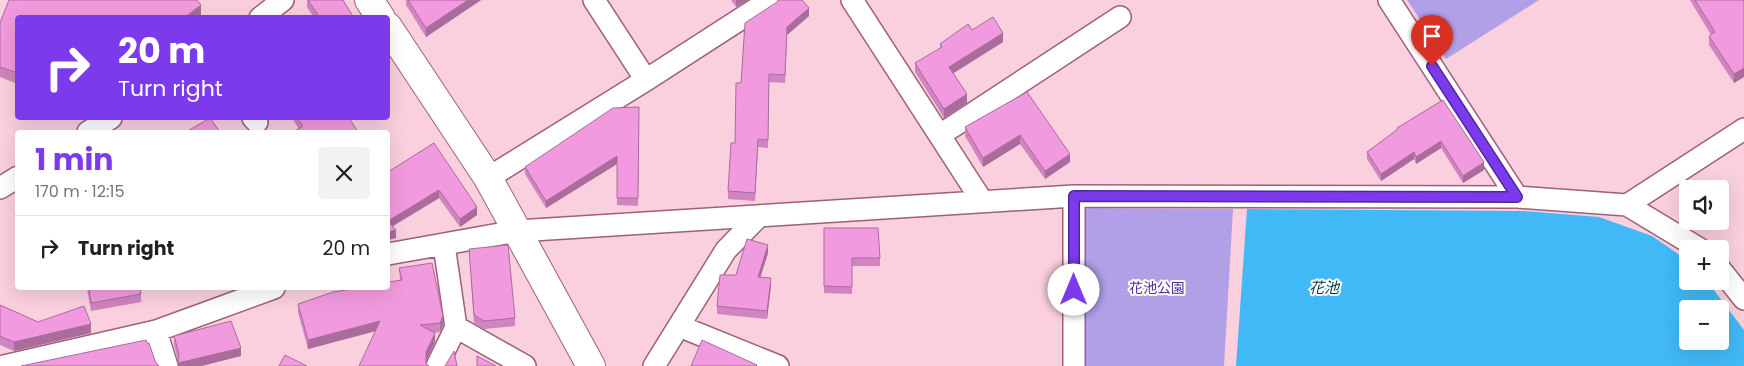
<!DOCTYPE html>
<meta charset="utf-8">
<style>
:root{--surface:#fff;--page:#f2f2f2;--text:#202124;--muted:#757577;--line:#e0e0e0;--accent:#7c3aed}
body{margin:0;font-family:Poppins,"Noto Sans JP",sans-serif;background:var(--page);color:var(--text);height:100vh;display:flex;flex-direction:column;font-size:19px;white-space:nowrap}
*{box-sizing:border-box;margin:0}
p{font-size:16px;color:var(--muted)}
.icon{flex:none;width:28px;height:28px;fill:none;stroke:currentColor;stroke-width:2;stroke-linecap:round;stroke-linejoin:round}
.map{position:relative;flex:1;overflow:hidden}
.side{position:absolute;left:15px;top:130px;width:375px;height:160px;display:flex;flex-direction:column;background:var(--surface);border-radius:5px;box-shadow:0 5px 20px #0002}
.side>*{flex:none}
.hud{position:absolute;left:15px;top:15px;width:375px;height:105px;border-radius:5px;box-shadow:0 5px 20px #0002;background:#7c3aed;color:#fff;overflow:hidden}
.fabs{position:absolute;left:1679px;top:180px;display:grid;gap:10px}
.fabs a{display:grid;place-items:center;width:50px;height:50px;border-radius:5px;background:var(--surface);box-shadow:0 5px 20px #0002;font-size:25px}
.pin{position:absolute;display:grid;place-items:center;width:42px;height:42px;color:#fff;margin:-51px -21px;border-radius:50% 50% 50% 0;rotate:-45deg;box-shadow:0 0 5px #0007}
.pin .icon{rotate:45deg}
.me{position:absolute;width:55px;margin:-28px;rotate:0deg;stroke-linejoin:round;filter:drop-shadow(0 0 4px #0008)}
.turn{display:flex;align-items:center;gap:18px;height:105px;padding:0 20px;font-size:22px}
.turn .icon{width:65px;height:65px;stroke-width:2.5}
.turn b{display:block;font-size:35px;line-height:42px}
.round{display:grid;place-items:center;flex:none;width:52px;height:52px;border-radius:5px;background:var(--page)}
.head{display:flex;align-items:center;justify-content:space-between;height:85px;padding:0 20px}
h1{font-size:30px;font-weight:700;line-height:38px;color:var(--accent)}
ul{padding:0;list-style:none}
li{display:flex;align-items:center;gap:15px;height:65px;padding:0 20px;border-top:1px solid var(--line)}
li div{flex:1}
li b{display:block;font-size:19px}
li em{font-style:normal}
.map>svg:first-child{display:block}
.green{fill:#b19fe7}
.water{fill:#41b9f6;fill-rule:evenodd}
.lines{fill:none;stroke-linecap:round;stroke-linejoin:round}
.street-casing{stroke:#9e6078;stroke-width:24}
.secondary-casing{stroke:#9e6078;stroke-width:30}
.street{stroke:#fff;stroke-width:21}
.secondary{stroke:#fff;stroke-width:28}
.wall{fill:#d084c0}
.shaded-wall{fill:#a96c9c}
.building{fill:#f29adf;stroke:#a96c9c}
.route-casing{stroke:#51269a;stroke-width:12}
.route{stroke:#7c3aed;stroke-width:9}
.labels{text-anchor:middle;stroke-width:4;stroke-linejoin:round;paint-order:stroke}
.park-label{font-size:14px;fill:#532b97;stroke:#fefefe}
.water-label{font-size:15px;font-style:italic;fill:#00344c;stroke:#fefefe}
</style>
<div class="map">
<svg width="1744" height="366" viewBox="0 0 1744 366">
<rect width="100%" height="100%" fill="#facfde"/>
<!-- green -->
<path class="green" d="M1407,0H1539L1446,59Z
M1086,208L1233,209L1224,366H1086Z"/>
<!-- water -->
<path class="water" d="M1247,209L1523,211L1599,217L1652,236L1687,260L1688,281H1707L1744,330V366H1236ZM1688,309H1720V341H1688Z"/>
<g class="lines">
<!-- street casing -->
<g class="street-casing">
<path id="street" d="M594,0L646,80
M852,0L982,201
M1389,0L1517,197
M260,18L283,0
M253,118L257,122
M88,132L111,118
M940,135L1120,17
M488,178L646,80L770,0
M0,188L18,177
M1627,205L1744,129
M388,254L517,231L1074,196L1517,197L1627,205L1700,249
M1720,269L1744,299
M679,326L778,366
M456,327L525,366
M156,331L167,366
M4,366L156,331L274,288
M437,366L456,327L444,245
M654,366L726,250L759,216
M1074,366V196"/>
</g>
<!-- secondary casing -->
<g class="secondary-casing">
<path id="secondary" d="M369,0L381,18
M388,27L488,178L591,366"/>
</g>
<!-- street -->
<use href="#street" class="street"/>
<!-- secondary -->
<use href="#secondary" class="secondary"/>
</g>
<!-- wall -->
<path class="wall" d="M9,0H197L201,5V16L198,18H18V84L0,77V23Z
M307,0H343L354,18H314L307,7Z
M406,0H481L426,37L406,5Z
M731,0H748L736,7Z
M1690,0H1744V77L1734,83L1709,45V36L1711,35Z
M777,2L809,16L787,35L785,83L769,82L768,148L758,147L755,201L728,199V191L735,143L741,83Z
M972,30L1003,42L953,73L967,103L944,118L915,72V63L940,49V44Z
M1027,92L1070,162L1045,179L1020,144L983,167L965,136V127Z
M1443,100L1484,170L1463,183L1441,148L1416,164L1414,159L1381,181L1367,159V152L1397,130V128Z
M639,107L638,206L617,205V164L546,208L525,174V167Z
M292,118H349L358,132H295V131L299,129Z
M434,143L477,215L460,227L439,198L393,226L396,238L388,240V172Z
M824,228L880,258V266H852V294L824,293Z
M469,249L515,318V326L484,329L474,323Z
M768,253L760,277L771,286L767,319L717,314V306L736,275Z
M399,268L443,325L440,332L434,333L435,342L375,331L308,349L298,312V304L400,280Z
M87,288H140L141,294V302L91,311Z
M0,305L38,322L91,333L14,351L0,345Z
M174,336L241,356L178,366V360L174,345Z"/>
<!-- shaded-wall -->
<path class="shaded-wall" d="M468,0H481L426,37V28Z
M736,0H748L736,7Z
M201,5V16L198,18H184Z
M809,8V16L787,35L785,83L787,27Z
M1003,33V42L949,76V67Z
M1744,68V77L1734,83V74Z
M967,94V103L944,118V109Z
M1020,135V144L983,167V158Z
M1441,141V148L1416,164V157Z
M1414,152V159L1381,181V174Z
M1070,154V162L1045,179V171Z
M617,156V164L546,208V201Z
M1484,162V170L1463,183V176Z
M439,190V198L388,229V221Z
M477,207V215L460,227V219Z
M396,230V238L388,240V232Z
M768,245V253L758,285V277Z
M771,278V286L767,319V311Z
M443,316V325L440,332V323Z
M380,321V330L308,349V340Z
M91,324V333L14,351V342Z
M435,333V342L426,361V352Z
M241,348V356L202,366H178V363Z"/>
<!-- building -->
<path class="building" d="M9,0H197L201,5L184,18H18V73L0,67V23Z
M308,0H343L354,18H320Z
M408,0H468L426,28Z
M778,0H802L809,8L787,27L785,75L769,74L768,140L758,139L755,193L728,191L731,143H735L736,83H741L745,23L777,2Z
M1695,0H1744V68L1734,74L1709,36L1715,32Z
M993,17L1003,33L949,67L967,94L944,109L915,63L942,47L940,44L968,24L972,30Z
M1027,92L1070,154L1045,171L1020,135L983,158L965,127Z
M1443,100L1484,162L1463,176L1441,141L1416,157L1414,152L1381,174L1367,152L1398,129L1397,128Z
M639,107L638,198H617V156L546,201L525,167L613,108Z
M210,118L220,132H186Z
M297,118H349L358,132H296L295,131L303,126Z
M434,143L477,207L460,219L439,190L388,221L396,230L388,232V172Z
M824,228H878L880,258H852V287L824,286Z
M747,239L768,245L758,277L771,278L767,311L717,306L720,275H736Z
M508,245L515,318L484,321L474,315L469,249Z
M432,263L443,316L440,323L420,325L435,333L426,352V364L429,366H359L380,321L308,340L298,304L333,292L359,288H388V282L402,280L399,268Z
M89,288H140L141,294L91,303Z
M0,305L38,322L84,306L91,324L14,342L0,336Z
M231,321L241,348L178,363L179,354L174,336Z
M146,340L147,343H149L155,361L159,366H21Z
M702,340L757,365L756,366H691Z
M454,351L457,366H445Z
M285,355L307,366H279Z
M477,356L496,366H477Z"/>
<g class="lines">
<!-- route casing -->
<g class="route-casing">
<path id="route" d="M1074,290V196L1517,197L1432,66"/>
</g>
<!-- route -->
<use href="#route" class="route"/>
</g>
<g class="labels">
<!-- park labels -->
<g class="park-label">
<text x="1157" y="293">花池公園</text>
</g>
<!-- water labels -->
<g class="water-label">
<text x="1324" y="293">花池</text>
</g>
</g>
</svg>
<div class="fabs">
<a><svg class="icon" aria-label="sound" viewBox="0 0 24 24"><path d="M4 9h4l5-4v14l-5-4H4zM17 9q2 3 0 6"/></svg></a>
<a>+</a>
<a>−</a>
</div>
<div class="pin" style="left:1432px;top:66px;background:#d93025"><svg class="icon" aria-label="arrive" viewBox="0 0 24 24"><path d="M6 21V4h12l-3 4 3 4H6"/></svg></div>
<svg class="me" style="left:1074px;top:290px" viewBox="-20 -20 40 40"><circle r="19" fill="#fff"/><path d="M0-13L10 11 0 6-10 11z" fill="#7c3aed"/></svg>
<div class="hud">
<div class="turn"><svg class="icon" aria-label="right" viewBox="0 0 24 24"><path d="M7 20v-9h11M14 6l5 5-5 5"/></svg><div><b>20 m</b>Turn right</div></div>
</div>
<section class="side">
<div class="head"><div><h1>1 min</h1><p>170 m · 12:15</p></div><a class="round"><svg class="icon" aria-label="close" viewBox="0 0 24 24"><path d="M6 6l12 12M18 6L6 18"/></svg></a></div>
<ul>
<li><svg class="icon" aria-label="right" viewBox="0 0 24 24"><path d="M7 20v-9h11M14 6l5 5-5 5"/></svg><div><b>Turn right</b></div><em>20 m</em></li>
</ul>
</section>
</div>
